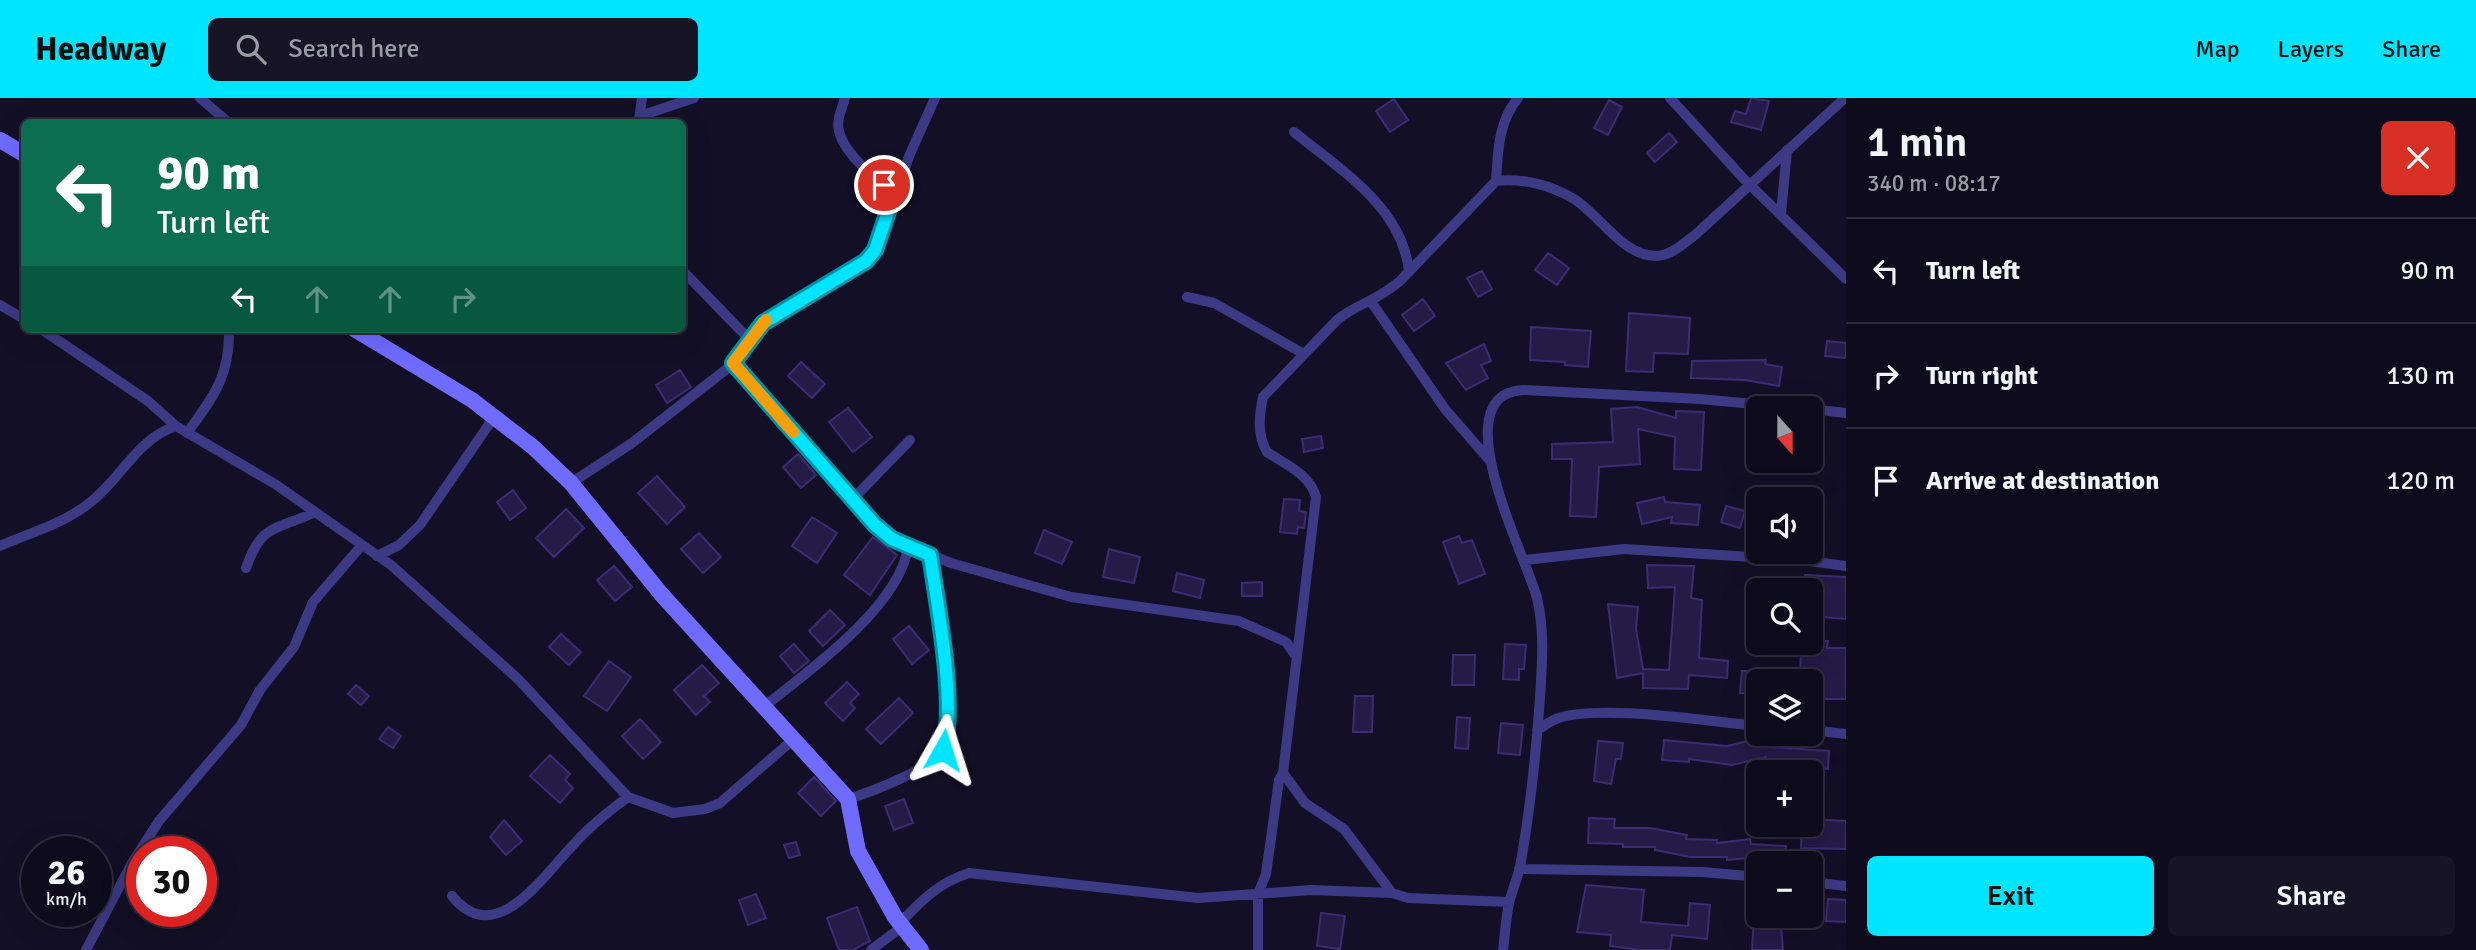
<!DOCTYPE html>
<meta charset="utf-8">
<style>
:root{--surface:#0e0b1c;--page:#171425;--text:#f1f3f6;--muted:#9b9ba3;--line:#2e2b3b;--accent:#00e5ff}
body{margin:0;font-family:Signika,sans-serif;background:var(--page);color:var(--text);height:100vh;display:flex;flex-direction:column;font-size:26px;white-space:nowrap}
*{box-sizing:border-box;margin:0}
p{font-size:23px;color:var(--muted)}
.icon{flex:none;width:38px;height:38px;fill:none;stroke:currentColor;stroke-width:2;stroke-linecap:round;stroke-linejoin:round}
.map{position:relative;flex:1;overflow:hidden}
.drawer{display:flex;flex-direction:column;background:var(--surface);width:630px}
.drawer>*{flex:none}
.hud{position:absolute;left:21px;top:21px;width:665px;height:214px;border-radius:10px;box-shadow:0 7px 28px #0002,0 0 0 2px var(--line);background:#0b6e4f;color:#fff;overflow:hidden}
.needle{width:46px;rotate:159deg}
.controls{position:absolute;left:1746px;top:298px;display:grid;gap:14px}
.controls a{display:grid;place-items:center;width:77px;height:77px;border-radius:10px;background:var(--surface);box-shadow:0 7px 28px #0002,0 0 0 2px var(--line);font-size:35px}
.speed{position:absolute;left:21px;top:738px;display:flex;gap:14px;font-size:35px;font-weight:700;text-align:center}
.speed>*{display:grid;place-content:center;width:91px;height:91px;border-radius:50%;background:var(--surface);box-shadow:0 7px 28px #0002,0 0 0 2px var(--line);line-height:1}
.speed small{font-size:18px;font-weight:400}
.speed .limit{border:10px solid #d22;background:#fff;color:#111}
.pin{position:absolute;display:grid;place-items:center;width:60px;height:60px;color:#fff;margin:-30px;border:4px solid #fff;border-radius:50%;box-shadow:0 2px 7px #0007}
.me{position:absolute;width:77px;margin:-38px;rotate:6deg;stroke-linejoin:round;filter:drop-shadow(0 0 5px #0008)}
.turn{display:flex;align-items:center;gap:24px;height:147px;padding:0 21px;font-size:32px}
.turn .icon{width:91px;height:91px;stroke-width:2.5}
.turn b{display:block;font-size:49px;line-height:60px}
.lanes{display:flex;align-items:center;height:66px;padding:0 21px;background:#0003;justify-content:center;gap:35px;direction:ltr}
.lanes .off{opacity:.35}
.round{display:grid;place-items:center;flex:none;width:74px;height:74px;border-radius:10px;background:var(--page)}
.headline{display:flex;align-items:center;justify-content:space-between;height:119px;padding:0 21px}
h1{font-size:42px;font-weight:600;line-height:52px}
.primary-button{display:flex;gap:14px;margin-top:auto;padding:14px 21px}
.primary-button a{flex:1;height:80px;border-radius:10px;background:var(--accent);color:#111;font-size:28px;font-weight:600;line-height:80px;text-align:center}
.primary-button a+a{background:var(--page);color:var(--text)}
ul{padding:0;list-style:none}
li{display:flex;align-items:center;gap:21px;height:105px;padding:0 21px;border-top:2px solid var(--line)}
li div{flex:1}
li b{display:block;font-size:26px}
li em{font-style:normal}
header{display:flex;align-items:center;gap:42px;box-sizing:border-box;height:98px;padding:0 35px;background:var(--accent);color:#111}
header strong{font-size:33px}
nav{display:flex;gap:38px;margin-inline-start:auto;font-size:24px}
.search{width:490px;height:63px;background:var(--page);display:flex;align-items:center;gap:18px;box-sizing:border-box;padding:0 24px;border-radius:10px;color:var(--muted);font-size:26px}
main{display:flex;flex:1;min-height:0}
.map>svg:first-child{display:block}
.building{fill:#241b47;stroke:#3b2d73;stroke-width:2}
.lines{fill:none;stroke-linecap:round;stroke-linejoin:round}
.street{stroke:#3d3a85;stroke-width:10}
.secondary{stroke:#6f6bff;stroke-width:16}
.route-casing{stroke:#0095a6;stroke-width:18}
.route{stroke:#00e5ff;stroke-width:12}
.slow{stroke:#f59e0b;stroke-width:12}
</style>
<header>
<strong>Headway</strong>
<div class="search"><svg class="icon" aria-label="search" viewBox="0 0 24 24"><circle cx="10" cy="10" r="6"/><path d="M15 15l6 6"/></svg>Search here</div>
<nav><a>Map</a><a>Layers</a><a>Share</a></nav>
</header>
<main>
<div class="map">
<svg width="1846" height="852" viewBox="0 0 1846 852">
<rect width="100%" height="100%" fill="#130f26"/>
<!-- building -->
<path class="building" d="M1751,0L1769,3L1761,32L1731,24L1735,13L1746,16Z
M1394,1L1408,22L1390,34L1376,13Z
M1609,2L1622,9L1608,37L1594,30Z
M1669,35L1677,44L1655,64L1647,55Z
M1548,155L1569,170L1557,187L1535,172Z
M1482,173L1492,191L1478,199L1467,180Z
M1423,201L1435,218L1414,233L1402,217Z
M1629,215L1690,220L1688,256L1654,255L1653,274L1626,273Z
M1531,229L1591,233L1588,269L1565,267V264L1530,262Z
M1827,243L1846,245V260L1825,258Z
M1484,246L1491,263L1481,267L1488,280L1466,292L1446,265Z
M1766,262L1765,266L1782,269L1779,288L1745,282L1691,280L1692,263Z
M801,264L825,286L812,300L788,278Z
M680,272L691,289L667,305L656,287Z
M1637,309L1676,320V313L1704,314L1701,372L1674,371L1675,339L1638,331L1640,366L1599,369L1596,419L1570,418L1572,361H1552V346L1613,344L1611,311Z
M848,310L872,339L853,354L829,324Z
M1321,338L1323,350L1304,354L1302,341Z
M798,356L816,377L801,390L783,369Z
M657,378L685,409L667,426L638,395Z
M513,392L526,410L510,422L497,404Z
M1664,399L1665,404L1700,407L1698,427L1671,425L1672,419L1642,426L1637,405Z
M1284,401L1300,402L1299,413L1306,414L1304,430L1298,429L1297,436L1280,434Z
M1726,408L1745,413L1740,430L1721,424Z
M566,411L584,430L554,459L536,440Z
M812,419L837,435L817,465L792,448Z
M1044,432L1072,444L1062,466L1035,455Z
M699,435L721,459L703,475L681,451Z
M1459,438L1462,445L1472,442L1485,476L1459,486L1443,444Z
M873,439L897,457L870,497L844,477Z
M1109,451L1140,459L1134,485L1103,479Z
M1647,467L1694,468L1691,500L1702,502L1699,560L1728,563L1727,580L1689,577L1688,591L1643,590V575L1617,580L1608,506L1638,509L1636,531L1643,571L1669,572L1675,489L1648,490Z
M614,468L632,489L615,503L597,482Z
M1177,475L1204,482L1200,500L1173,493Z
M1805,477L1846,479V521L1811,518V492H1804Z
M1262,484V498H1242V485Z
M830,512L845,527L823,548L809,533Z
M909,528L929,552L912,566L893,541Z
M561,536L581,554L569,567L549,549Z
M1828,543L1827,550H1846V601H1811V583H1800L1801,544Z
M794,546L809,563L794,575L780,558Z
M1505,546L1526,547L1524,571H1519V582L1503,581Z
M1453,557H1475L1474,587H1452Z
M609,563L631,579L607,613L584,598Z
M702,567L719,585L704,598L710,604L696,617L674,592Z
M1742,573H1760L1759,596L1740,595Z
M847,584L859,596L850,605L855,610L843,623L825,605Z
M356,587L369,598L361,607L348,596Z
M1355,598H1373L1372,634H1353Z
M899,600L913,615L881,646L866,631Z
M1457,619L1470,620L1468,651L1455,650Z
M640,621L661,644L643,661L622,638Z
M1501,625L1523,627L1520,657L1498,655Z
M388,629L401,638L393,650L379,641Z
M1755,641L1756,648L1829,653L1828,671L1765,664L1766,659L1732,667L1689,661V664L1662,662L1664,642L1727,648Z
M1598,643L1623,645L1621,661H1616L1611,686L1594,683Z
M550,657L570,676L565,682L573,690L560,705L530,678Z
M814,679L836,703L821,718L798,695Z
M904,701L913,725L894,732L885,708Z
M1589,720L1615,721L1614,730H1650L1687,737L1686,741L1717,742V745L1750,741L1751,746L1786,748L1784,765H1760L1761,759L1727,762V759H1690L1655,752V749H1623V746L1588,745Z
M1811,721L1846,723V751L1801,750L1802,726H1811Z
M504,722L522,743L506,757L490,739Z
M796,744L800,757L789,760L784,747Z
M1586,787L1644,792L1641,824L1688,828L1690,805L1710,807L1707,841L1672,837L1670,852H1640L1610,848L1611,837L1577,834Z
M756,796L766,820L748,827L739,802Z
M1828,801L1846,802V824L1826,823Z
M857,809L870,843L853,852H839L827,820Z
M1321,815L1345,818L1340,851L1317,848Z
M1754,817H1780L1783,852H1752Z"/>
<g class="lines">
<!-- street -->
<path class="street" d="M200,0L228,24
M845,0C842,11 836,22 839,33C844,57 878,81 893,99
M1670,0L1744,81L1846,181
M640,18L694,0
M639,22L642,0
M1294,34C1341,72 1403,110 1409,174
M1496,83C1498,54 1498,24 1518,0
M1781,116L1787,52
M682,172L749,241
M1187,199L1214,205L1304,256
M1372,205L1445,311L1491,364
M0,207L24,221
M41,231L148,303L176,328L275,386L391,467L518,581L628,699L673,715L705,711L720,705L795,640
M733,266L845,395L892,441L951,465L1071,499L1239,523L1286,544L1296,558
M1811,311L1846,315
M187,335C214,298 230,278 229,231
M571,385L632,345L733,266L763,225L866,163L875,152L910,56L935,0
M852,402L910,342
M0,448C32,434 64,426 92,403C122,379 137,341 176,328
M377,458L399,447L420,427L494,319
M1525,462L1624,451L1802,462L1846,468
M246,470C262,424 276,433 315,414
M762,610C808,574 900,508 908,449
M1537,632C1543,629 1550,623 1556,621C1596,605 1712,624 1759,628
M1811,632L1846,636
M848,701C871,694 932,671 943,651C957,627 935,490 930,457
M1519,771L1703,774L1759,779
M1811,784L1846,788
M452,798C496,852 543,778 575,745C591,727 609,713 628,699
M1509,804L1408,800L1392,795L1344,731L1305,705L1283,675L1316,399C1310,376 1286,367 1267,354C1257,337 1259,318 1263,299L1337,222C1358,205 1377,203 1400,183L1496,83C1523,80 1551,87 1574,101C1600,117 1623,159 1657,158C1672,157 1684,145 1695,137L1845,0
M900,825C922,802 938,785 969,775L1198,800L1311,792L1392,795
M86,852L132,765L159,723L241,627L260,592L294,549L313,504L362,447
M871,852L903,828
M1258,852V796L1266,776L1279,682L1283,675
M1503,852C1505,836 1506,820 1509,805C1512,793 1517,781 1520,769C1530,714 1536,656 1540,600C1542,566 1545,534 1537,500C1527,460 1440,295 1524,292L1700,301L1795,310"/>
<!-- secondary -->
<path class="secondary" d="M0,42L24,56
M354,231L472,302L533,349L571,385L662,497L848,701L858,753L895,819L921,852"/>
</g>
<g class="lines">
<!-- route casing -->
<g class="route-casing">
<path id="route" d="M884,87L893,99L875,152L866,163L763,225L733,265L875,427L892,441L930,457C937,506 957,608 943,652"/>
</g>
<!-- route -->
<use href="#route" class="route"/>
<!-- slow -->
<path class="slow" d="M766,222L733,265L793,334"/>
</g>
</svg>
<div class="controls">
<a><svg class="needle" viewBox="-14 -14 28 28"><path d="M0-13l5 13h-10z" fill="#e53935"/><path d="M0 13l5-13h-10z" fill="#9b9ba3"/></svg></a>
<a><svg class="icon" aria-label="sound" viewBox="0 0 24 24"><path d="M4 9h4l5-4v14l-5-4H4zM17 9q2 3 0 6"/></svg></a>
<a><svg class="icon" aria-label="search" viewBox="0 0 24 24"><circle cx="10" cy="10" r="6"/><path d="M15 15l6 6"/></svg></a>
<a><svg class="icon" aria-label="layers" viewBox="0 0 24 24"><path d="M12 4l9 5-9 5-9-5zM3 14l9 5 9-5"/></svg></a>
<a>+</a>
<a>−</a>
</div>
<div class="speed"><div>26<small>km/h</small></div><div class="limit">30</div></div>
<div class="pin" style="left:884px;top:87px;background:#d93025"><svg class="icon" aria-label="arrive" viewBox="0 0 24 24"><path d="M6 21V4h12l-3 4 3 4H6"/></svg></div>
<svg class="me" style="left:943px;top:652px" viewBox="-20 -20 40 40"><path d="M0-17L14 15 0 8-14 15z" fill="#00e5ff" stroke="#fff" stroke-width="4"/></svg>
<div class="hud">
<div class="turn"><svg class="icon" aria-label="left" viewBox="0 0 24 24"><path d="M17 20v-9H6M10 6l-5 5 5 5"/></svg><div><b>90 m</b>Turn left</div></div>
<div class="lanes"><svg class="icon" aria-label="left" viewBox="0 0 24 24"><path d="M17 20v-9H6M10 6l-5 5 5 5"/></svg><svg class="icon off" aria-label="ahead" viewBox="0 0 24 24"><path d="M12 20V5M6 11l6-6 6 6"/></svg><svg class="icon off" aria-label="ahead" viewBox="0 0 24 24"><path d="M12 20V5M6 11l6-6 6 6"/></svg><svg class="icon off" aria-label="right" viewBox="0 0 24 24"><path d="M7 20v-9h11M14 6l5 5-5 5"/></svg></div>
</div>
</div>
<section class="drawer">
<div class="headline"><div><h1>1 min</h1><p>340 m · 08:17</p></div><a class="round" style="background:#d93025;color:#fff"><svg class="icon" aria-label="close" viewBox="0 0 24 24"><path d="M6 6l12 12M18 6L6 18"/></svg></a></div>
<ul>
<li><svg class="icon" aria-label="left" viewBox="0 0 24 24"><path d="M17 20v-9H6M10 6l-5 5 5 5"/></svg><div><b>Turn left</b></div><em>90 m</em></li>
<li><svg class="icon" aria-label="right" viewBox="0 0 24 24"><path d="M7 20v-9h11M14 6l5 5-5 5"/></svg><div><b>Turn right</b></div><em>130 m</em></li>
<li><svg class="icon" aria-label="arrive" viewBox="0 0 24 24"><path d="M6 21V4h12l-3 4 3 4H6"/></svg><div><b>Arrive at destination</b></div><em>120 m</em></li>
</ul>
<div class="primary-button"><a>Exit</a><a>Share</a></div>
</section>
</main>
